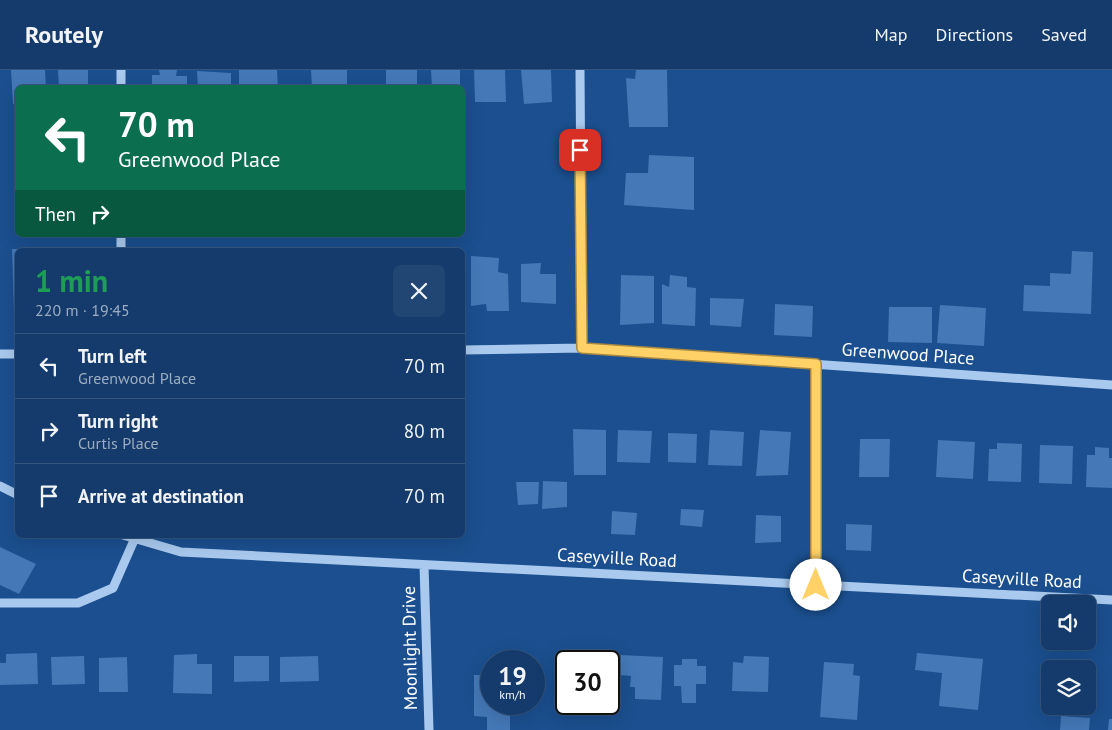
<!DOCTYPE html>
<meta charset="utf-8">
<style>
:root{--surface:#143b6b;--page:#214673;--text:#f1f3f6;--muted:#9dadc1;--line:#33557e}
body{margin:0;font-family:"PT Sans",sans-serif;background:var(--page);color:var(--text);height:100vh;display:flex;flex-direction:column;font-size:19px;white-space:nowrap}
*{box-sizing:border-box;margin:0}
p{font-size:16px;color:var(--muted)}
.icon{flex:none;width:28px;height:28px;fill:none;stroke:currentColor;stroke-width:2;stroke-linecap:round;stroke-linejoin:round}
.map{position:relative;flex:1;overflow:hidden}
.drawer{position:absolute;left:15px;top:178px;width:450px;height:290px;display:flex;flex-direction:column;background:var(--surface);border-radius:8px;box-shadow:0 5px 20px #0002,0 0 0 1px var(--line)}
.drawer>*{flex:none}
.hud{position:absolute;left:15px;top:15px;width:450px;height:152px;border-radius:8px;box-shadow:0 5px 20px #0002,0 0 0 1px var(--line);background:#0b6e4f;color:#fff;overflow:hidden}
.tools{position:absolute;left:1041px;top:525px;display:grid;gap:10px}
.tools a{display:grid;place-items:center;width:55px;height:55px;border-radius:8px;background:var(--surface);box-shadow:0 5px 20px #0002,0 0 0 1px var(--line);font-size:25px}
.speed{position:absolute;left:480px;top:580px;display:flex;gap:10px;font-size:25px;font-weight:700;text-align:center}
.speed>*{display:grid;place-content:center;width:65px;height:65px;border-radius:50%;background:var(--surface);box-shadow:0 5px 20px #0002,0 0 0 1px var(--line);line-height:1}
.speed small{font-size:12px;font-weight:400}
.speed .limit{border:2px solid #111;border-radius:8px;background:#fff;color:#111}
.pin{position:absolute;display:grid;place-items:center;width:42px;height:42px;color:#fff;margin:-21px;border-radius:10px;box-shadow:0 2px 8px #0006}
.me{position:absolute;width:55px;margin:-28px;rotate:0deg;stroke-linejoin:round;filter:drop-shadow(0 0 4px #0008)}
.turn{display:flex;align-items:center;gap:18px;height:105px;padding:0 20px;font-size:22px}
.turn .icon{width:65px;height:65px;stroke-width:2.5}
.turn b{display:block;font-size:35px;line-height:42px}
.then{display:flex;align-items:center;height:48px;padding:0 20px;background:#0003;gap:10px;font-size:19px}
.round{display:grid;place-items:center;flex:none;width:52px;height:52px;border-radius:8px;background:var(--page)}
.head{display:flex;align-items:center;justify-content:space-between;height:85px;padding:0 20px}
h1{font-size:30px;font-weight:800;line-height:38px;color:#1e9e55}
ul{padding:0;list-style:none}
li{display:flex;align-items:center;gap:15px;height:65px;padding:0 20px;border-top:1px solid var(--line)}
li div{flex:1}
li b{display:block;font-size:19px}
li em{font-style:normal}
header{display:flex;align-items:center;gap:30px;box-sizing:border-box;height:70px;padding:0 25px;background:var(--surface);border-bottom:1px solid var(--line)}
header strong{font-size:24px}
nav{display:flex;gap:28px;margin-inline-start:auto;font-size:18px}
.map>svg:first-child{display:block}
.building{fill:#4478b7}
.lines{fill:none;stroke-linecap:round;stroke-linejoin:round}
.minor{stroke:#a9c9ee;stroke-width:9}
.route-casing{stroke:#a68842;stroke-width:12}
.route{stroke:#ffd166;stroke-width:9}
.labels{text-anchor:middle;stroke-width:4;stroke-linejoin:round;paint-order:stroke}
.street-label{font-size:18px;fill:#fff;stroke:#1b4f8f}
</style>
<header>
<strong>Routely</strong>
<nav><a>Map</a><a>Directions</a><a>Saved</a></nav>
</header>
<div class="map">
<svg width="1112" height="660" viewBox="0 0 1112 660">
<rect width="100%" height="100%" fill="#1b4f8f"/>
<!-- building -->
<path class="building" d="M11,0H45L46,18H18V34H13Z
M58,0H88V18H59Z
M159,0H177L176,6H187V18H152V5H160Z
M239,0H277L278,18H239Z
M311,0H347V18H312Z
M386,0H417V18H386Z
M431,0H460V18H432Z
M474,0H505L506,32H475Z
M521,0H551L552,32L524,34Z
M636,0H667L668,57H629L626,8L635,9Z
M197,1L231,3V18H198Z
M649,85L694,87V140L624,135L626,103H648Z
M12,179H18V243H14Z
M1072,181L1093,182L1091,244L1023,241L1024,215L1050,216V203L1071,204Z
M471,186L499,188L498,202L508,204L509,241H487L486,234L471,236Z
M541,193L540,204H556V234L521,232V194Z
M621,205L654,206V253L620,255Z
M670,205L687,207V217L696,218L695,256L662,254V214L669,217Z
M710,228L744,229L741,257L710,255Z
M775,234L813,236L812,267L774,265Z
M940,235L986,238L984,276L937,273Z
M889,237H932V273L888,272Z
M462,347H466V379H462Z
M573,359L606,360V405H574Z
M618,360L652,361L650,393L617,392Z
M710,360L744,362L742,396L708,395Z
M760,360L791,362L788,405L756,406Z
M668,363L697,364L696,393L668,392Z
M860,369H890L889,407H859Z
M938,370L975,372L973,409L936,407Z
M997,373L1022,374L1021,412L988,411L989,379H997Z
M1040,375L1073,376L1072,414L1039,413Z
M1095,377L1109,378V388H1112V418L1086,417L1087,385H1095Z
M543,411L567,412V437L542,439Z
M516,412H539L538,434L518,435Z
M681,439L704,440L702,457L680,455Z
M612,441L637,443L635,465L611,464Z
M756,445L781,446V472L755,473Z
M846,454L872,455L871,481L846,480Z
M0,477L36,494L19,524L0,515Z
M37,583L38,614L0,615V593H6V584Z
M917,583L983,589L978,640L939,636L942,603L915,600Z
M197,584V594H212V624L173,623L174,585Z
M620,585L663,587L661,630L635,629V617H630L631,606L619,605Z
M84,586L85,614L52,615L51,587Z
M234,586H269V611L234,612Z
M318,586L319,611L280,612V587Z
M744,586L769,587L768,622L732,621L733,592L743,593Z
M127,587L128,622H99V588Z
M682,589H697V596H706V614H696V633H682L681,616H674V595H682Z
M824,592L854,594L853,605L860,606L857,650L820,647Z
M474,605H491V634H510V660H487V647L474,646Z
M1061,646L1090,648L1089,660H1060Z
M1109,649H1112V660H1108Z"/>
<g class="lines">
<!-- minor -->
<path class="minor" d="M121,0V18
M580,0L582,278
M121,165V180
M462,280L582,278L1112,315
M0,284H18
M815,294L816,515
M0,416L18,425
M123,465L181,482L1112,530
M424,495L429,660
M0,533H78L113,518L135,468"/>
</g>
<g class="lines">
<!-- route casing -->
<g class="route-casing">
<path id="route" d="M580,80L582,278L816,294V515"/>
</g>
<!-- route -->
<use href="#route" class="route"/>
</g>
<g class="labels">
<!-- street labels -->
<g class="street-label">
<text transform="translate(908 284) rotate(4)" y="6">Greenwood Place</text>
<text transform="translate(617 488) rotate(3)" y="6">Caseyville Road</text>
<text transform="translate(1022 509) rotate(3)" y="6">Caseyville Road</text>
<text transform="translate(410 578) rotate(-91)" y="6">Moonlight Drive</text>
</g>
</g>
</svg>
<div class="tools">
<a><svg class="icon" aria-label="sound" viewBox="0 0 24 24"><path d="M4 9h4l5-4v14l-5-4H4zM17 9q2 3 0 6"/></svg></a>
<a><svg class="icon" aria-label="layers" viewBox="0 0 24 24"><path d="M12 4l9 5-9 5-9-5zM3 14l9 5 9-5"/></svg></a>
</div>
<div class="speed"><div>19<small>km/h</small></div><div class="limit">30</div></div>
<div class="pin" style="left:580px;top:80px;background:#d93025"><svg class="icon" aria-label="arrive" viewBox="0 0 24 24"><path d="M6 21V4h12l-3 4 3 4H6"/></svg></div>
<svg class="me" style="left:816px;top:515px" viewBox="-20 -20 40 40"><circle r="19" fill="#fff"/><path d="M0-13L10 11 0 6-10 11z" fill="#ffd166"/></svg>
<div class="hud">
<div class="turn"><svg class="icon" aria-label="left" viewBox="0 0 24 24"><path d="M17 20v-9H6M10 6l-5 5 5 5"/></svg><div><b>70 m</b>Greenwood Place</div></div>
<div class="then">Then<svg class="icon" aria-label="right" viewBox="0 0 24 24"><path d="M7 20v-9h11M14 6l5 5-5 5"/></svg></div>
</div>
<section class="drawer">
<div class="head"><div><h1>1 min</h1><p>220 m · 19:45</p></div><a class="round"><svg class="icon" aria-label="close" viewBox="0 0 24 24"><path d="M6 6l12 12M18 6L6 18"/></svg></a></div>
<ul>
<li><svg class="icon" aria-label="left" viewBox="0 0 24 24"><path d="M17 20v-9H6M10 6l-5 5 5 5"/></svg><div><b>Turn left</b><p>Greenwood Place</p></div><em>70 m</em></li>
<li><svg class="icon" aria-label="right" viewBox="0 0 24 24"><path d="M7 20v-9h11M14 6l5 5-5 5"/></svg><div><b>Turn right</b><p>Curtis Place</p></div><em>80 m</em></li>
<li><svg class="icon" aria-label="arrive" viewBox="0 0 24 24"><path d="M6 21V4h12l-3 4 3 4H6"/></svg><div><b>Arrive at destination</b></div><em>70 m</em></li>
</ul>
</section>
</div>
